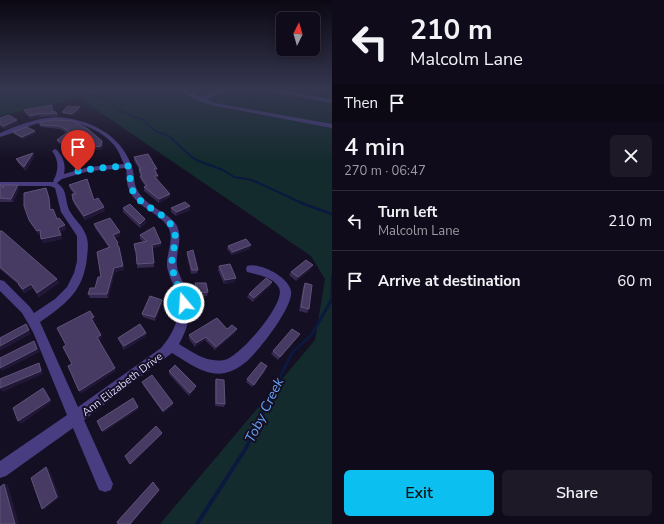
<!DOCTYPE html>
<meta charset="utf-8">
<style>
:root{--surface:#100b1a;--page:#1e1927;--text:#f1f3f6;--muted:#9c9ba2;--line:#302b39;--accent:#0bc0f1}
body{margin:0;font-family:"Nunito Sans",sans-serif;background:var(--page);color:var(--text);height:100vh;display:flex;flex-direction:column;font-size:15px;white-space:nowrap}
*{box-sizing:border-box;margin:0}
p{font-size:13px;color:var(--muted)}
.icon{flex:none;width:22px;height:22px;fill:none;stroke:currentColor;stroke-width:2;stroke-linecap:round;stroke-linejoin:round}
.map{position:relative;flex:1;overflow:hidden}
.details{display:flex;flex-direction:column;background:var(--surface);width:332px}
.details>*{flex:none}
.guide{background:#100b1a;color:var(--text);overflow:hidden}
.needle{width:26px;rotate:5deg}
.controls{position:absolute;left:276px;top:12px;display:grid;gap:8px}
.controls a{display:grid;place-items:center;width:44px;height:44px;border-radius:6px;background:var(--surface);box-shadow:0 2px 10px #0003,0 0 0 1px var(--line);font-size:20px}
.pin{position:absolute;display:grid;place-items:center;width:34px;height:34px;color:#fff;margin:-41px -17px;border-radius:50% 50% 50% 0;rotate:-45deg;box-shadow:0 0 4px #0007}
.pin .icon{rotate:45deg}
.me{position:absolute;width:44px;margin:-22px;rotate:342deg;stroke-linejoin:round;filter:drop-shadow(0 0 3px #0008)}
.turn{display:flex;align-items:center;gap:14px;height:84px;padding:0 12px;font-size:18px}
.turn .icon{width:52px;height:52px;stroke-width:2.5}
.turn b{display:block;font-size:28px;line-height:34px}
.then{display:flex;align-items:center;height:38px;padding:0 12px;background:#0003;gap:8px;font-size:15px}
.round{display:grid;place-items:center;flex:none;width:42px;height:42px;border-radius:6px;background:var(--page)}
.overview{display:flex;align-items:center;justify-content:space-between;height:68px;padding:0 12px}
h1{font-size:24px;font-weight:600;line-height:30px}
.primary-button{display:flex;gap:8px;margin-top:auto;padding:8px 12px}
.primary-button a{flex:1;height:46px;border-radius:6px;background:var(--accent);color:#111;font-size:16px;font-weight:600;line-height:46px;text-align:center}
.primary-button a+a{background:var(--page);color:var(--text)}
ul{padding:0;list-style:none}
li{display:flex;align-items:center;gap:12px;height:60px;padding:0 12px;border-top:1px solid var(--line)}
li div{flex:1}
li b{display:block;font-size:15px}
li em{font-style:normal}
main{display:flex;flex:1;min-height:0}
.map>svg:first-child{display:block}
.green{fill:#132b2d}
.lines{fill:none;stroke-linecap:round;stroke-linejoin:round}
.stream-far4{stroke:#0c193f;stroke-width:1.5}
.stream-far3{stroke:#0c193f;stroke-width:2}
.stream-far2{stroke:#0c193f;stroke-width:2.5}
.stream-far1{stroke:#0c193f;stroke-width:3}
.stream{stroke:#0c193f;stroke-width:4}
.minor{fill:#473d80;fill-rule:evenodd}
.wall{fill:#362950}
.shaded-wall{fill:#211736}
.building{fill:#483b63;stroke:#5f537b}
.route{stroke:#0bc0f1;stroke-width:7;stroke-dasharray:0 12.6}
.labels{text-anchor:middle;stroke-width:4;stroke-linejoin:round;paint-order:stroke}
.street-label{font-size:11px;fill:#ddd4fd;stroke:#150f23}
.near-water-label{font-size:14px;font-style:italic;fill:#67a4f8;stroke:#150f23}
</style>
<main>
<div class="map">
<svg width="332" height="524" viewBox="0 0 332 524">
<rect width="100%" height="100%" fill="#150f23"/>
<!-- green -->
<path class="green" d="M0,89H332V524H160L315,340L325,279L311,256L79,98L0,116Z"/>
<g class="lines">
<!-- stream-far4 -->
<path class="stream-far4" d="M58,89L97,96L125,113L143,120L155,131L169,136L173,140"/>
<!-- stream-far3 -->
<path class="stream-far3" d="M172,139L193,158L199,161L223,170L234,177L252,180L304,204"/>
<!-- stream-far2 -->
<path class="stream-far2" d="M301,203L332,214
M332,276V286"/>
<!-- stream-far1 -->
<path class="stream-far1" d="M332,285V297
M273,391L292,353L312,334L332,299"/>
<!-- stream -->
<path class="stream" d="M197,524L246,448L274,390"/>
<!-- minor -->
<path class="minor" d="M177,89H184L201,97L224,89H232L206,99L214,103L332,124V128L211,105L197,100Z
M259,89H272L332,99V103Z
M56,117C89,119 121,134 132,167C135,176 133,185 139,193C148,207 166,211 176,224C184,238 175,252 177,266C178,274 183,281 186,289C193,308 189,327 179,344C192,352 207,363 224,360C239,358 287,302 279,288C274,277 258,275 247,272L246,269L247,266C260,262 289,277 291,291C294,306 258,352 246,362C240,367 233,371 225,373C206,377 187,362 172,353L84,420L113,484L111,490L105,492L99,490L73,428L6,476L0,478V461L67,415L33,332L22,313L0,291V280L4,281L30,307L34,313L55,299L67,287L74,273L77,261V236L61,212L55,188L50,186H0V182H54L53,181C59,171 59,160 52,151L55,149L57,150C63,157 66,164 64,174L89,167L124,164C121,158 119,151 114,145C98,126 67,117 44,122C28,125 15,133 0,137V133C18,125 36,118 56,117ZM126,168C127,175 126,183 129,189C136,208 158,211 168,227C175,239 166,253 167,266C168,274 172,281 175,289C183,311 176,331 161,348L78,407L40,322C66,304 84,291 87,257C88,249 89,240 85,233C82,225 75,220 71,213C64,203 69,190 57,183L62,179L89,171Z"/>
</g>
<!-- wall -->
<path class="wall" d="M53,108V110L57,113L58,116L40,117L31,119L25,113L24,110Z
M80,109L73,115L63,114L62,112Z
M0,118L17,120L19,124L5,129L0,126Z
M52,120L103,144L102,149L90,151L87,146L75,151L58,143L57,140L67,133L60,129L41,127L40,125Z
M13,132L36,133L23,139L14,134Z
M33,153L34,157L26,171L18,163L16,159Z
M134,157L157,169V173H156L158,176V179L157,180L170,197L159,203L144,191V187L145,186L141,180L140,176H141L139,173V169L134,161Z
M0,184L3,188L19,189L13,202H0Z
M69,185L94,200L105,211L85,220L74,204L72,194H74L70,189Z
M50,202L51,210L57,219L66,229L60,232L62,239L43,243L41,234L39,235L31,224L29,220Z
M190,206V210L176,216L171,212V208Z
M123,208L145,219L146,223L140,228L123,212Z
M94,224L120,236L115,238L119,247L124,270L115,272L108,298H90L88,294L95,288L101,277L109,248L95,228Z
M0,231L57,279L59,283L39,297L33,288L25,293L20,288L18,284L0,269Z
M140,235L161,243V246L153,248L154,267L137,268V255L134,248V244L143,242L140,239Z
M228,246L250,249L232,255L227,249Z
M187,252L198,270L197,273L191,274L187,256Z
M219,266L236,278L235,282L224,284L218,270Z
M311,269L296,281L289,275L291,272Z
M272,282L270,286L253,302L247,297L249,294Z
M195,283L208,292L207,296L197,297L195,287Z
M305,283L309,309L307,313L299,311L303,287Z
M162,303L155,321L143,317L142,314Z
M227,329L235,333L215,350L205,340L195,347L189,339V335Z
M300,334L278,360L271,354L273,351Z
M146,336L124,350L119,341L118,338Z
M266,370L252,387L246,382L247,379Z
M169,371L195,389L189,396L169,374Z
M216,379L225,404L224,407L215,406V382Z
M142,382L173,405L163,413L143,385Z"/>
<!-- shaded-wall -->
<path class="shaded-wall" d="M80,107V109L73,115L72,114Z
M39,114L40,117L31,119L30,116Z
M17,120L19,124L5,129L4,126Z
M35,131L36,133L23,139L22,137Z
M102,141L103,144L102,149L90,151V148Z
M86,143L87,146L75,151L74,149Z
M33,153L34,157L26,171L24,167Z
M154,169H157V173H154Z
M154,176H158V179L154,180Z
M18,185L19,189L13,202L11,199Z
M47,192L50,202L51,214L50,210Z
M170,194V197L159,203V199Z
M190,206V210L176,216L177,212Z
M104,207L105,211L85,220L84,216Z
M145,219L146,223L140,228V224Z
M65,225L66,229L59,232L58,228Z
M40,230L42,234L39,235L37,231Z
M120,232V236L114,239L113,235Z
M61,235L62,239L43,243L41,239Z
M161,243V246L152,248V245Z
M251,245L250,249L232,255L233,252Z
M313,265L311,269L296,281L298,277Z
M123,266L124,270L115,272L108,298L107,294L114,268Z
M236,278L235,282L224,284L225,280Z
M57,279L59,283L39,297L37,293Z
M272,282L270,286L253,302L254,298Z
M31,284L33,288L25,293L23,289Z
M162,300V303L155,321V317Z
M94,317L95,321L92,322L91,318Z
M26,324L31,334L0,351V346Z
M237,329L235,333L215,350L216,347Z
M146,333V336L124,350V346Z
M101,335L102,338L99,340L97,337Z
M206,337L205,340L195,347L196,343Z
M34,341L37,345L40,352L2,371L0,368Z
M39,363L41,366L43,374L3,392L0,389V388Z
M115,368L116,371L81,394L79,391Z
M196,386L195,389L189,396L190,393Z
M43,388L46,390L52,402L21,424L18,421Z
M173,403V405L163,413V411Z
M138,407L139,409L103,433L102,431Z
M162,433V435L131,465L130,464Z
M46,467L49,469L60,497L45,509H42Z
M4,484L8,485L19,524H15Z
M159,490V491L131,524H130Z"/>
<!-- building -->
<path class="building" d="M52,105V110L57,113L39,114L30,116L24,110Z
M68,106L80,107L72,114L62,112Z
M9,115L17,120L4,126L0,124V118Z
M52,120L73,121L88,129L102,141L101,146L90,148L86,143L74,149L57,140L69,131L60,126L40,125V122Z
M27,127L35,131L22,137L13,132Z
M33,153L24,167L16,159Z
M148,154L157,169H154L158,176H154L170,194L159,199L144,187L147,186L140,176L142,175L139,169H141L134,157Z
M87,179L94,200L98,198L104,207L84,216L73,200L72,194H76L69,185Z
M0,184H1L3,188L4,185H18L11,199L0,198Z
M46,188L49,198L50,210L53,209L57,219L59,218L65,225L58,228L61,235L41,239L40,230L37,231L29,220L24,206V193Z
M185,202L190,206L177,212L171,208Z
M130,204L145,219L140,224L123,208Z
M110,218L120,232L113,235L118,243L117,244L119,247L123,266L114,268L107,294H88L90,288H95L98,277H101L97,252L110,247L94,224Z
M154,227L161,243L152,245L154,263L137,264L136,252L134,244L147,241L140,235Z
M0,231H2L57,279L37,293L31,284L23,289L18,284L19,283L0,267Z
M246,239L251,245L233,252L228,246Z
M193,250L198,270H192L187,252Z
M306,260L313,265L298,277L291,272Z
M230,264L236,278L225,280L219,266Z
M266,278L272,282L254,298L249,294Z
M195,283H206L208,292L197,293Z
M305,283L312,285L309,309L301,307Z
M150,296L162,300L155,317L142,314Z
M90,311L94,317L91,318L101,335L97,337L115,368L79,391L68,366L72,364L63,347L66,345L57,328Z
M217,318L227,329L232,325L237,329L216,347L206,337L196,343L189,335Z
M26,324L29,330L0,346V338Z
M140,324L146,333L124,346L118,338Z
M292,329L300,334L280,357L273,351Z
M34,341L37,349L0,368V358Z
M261,362L267,366L254,385L247,379Z
M39,363L41,371L0,388V379Z
M175,365L196,386L190,393L169,371Z
M152,375L173,403L163,411L142,382Z
M216,379L224,380L225,404L216,403Z
M43,388L50,400L18,421L13,408Z
M133,398L138,407L102,431L97,421Z
M156,426L162,433L130,464L125,456Z
M46,467L57,497L42,509L31,478Z
M153,482L159,490L130,524H118L117,522Z
M4,484L15,524H0V487Z"/>
<!-- sky -->
<linearGradient id="sky" x2="0" y2="1"><stop stop-color="#0c0813"/><stop offset="0.55" stop-color="#353750"/><stop offset="1" stop-color="#353750" stop-opacity="0"/></linearGradient>
<rect width="332" height="162" fill="url(#sky)"/>
<g class="lines">
<!-- route -->
<path class="route" d="M78,171L98,168L128,166C131,175 129,185 134,193C143,208 165,212 173,228C179,240 171,252 172,264C173,278 181,290 184,303"/>
</g>
<g class="labels">
<!-- street labels -->
<g class="street-label">
<text transform="translate(122 384) rotate(-37)" y="4">Ann Elizabeth Drive</text>
</g>
<!-- near-water labels -->
<g class="near-water-label">
<text transform="translate(264 410) rotate(-64)" y="5">Toby Creek</text>
</g>
</g>
</svg>
<div class="controls">
<a><svg class="needle" viewBox="-14 -14 28 28"><path d="M0-13l5 13h-10z" fill="#e53935"/><path d="M0 13l5-13h-10z" fill="#9c9ba2"/></svg></a>
</div>
<div class="pin" style="left:78px;top:171px;background:#d93025"><svg class="icon" aria-label="arrive" viewBox="0 0 24 24"><path d="M6 21V4h12l-3 4 3 4H6"/></svg></div>
<svg class="me" style="left:184px;top:303px" viewBox="-20 -20 40 40"><circle r="17" fill="#0bc0f1" stroke="#fff" stroke-width="3"/><path d="M0-11L8 9 0 5-8 9z" fill="#fff"/></svg>
</div>
<section class="details">
<div class="guide">
<div class="turn"><svg class="icon" aria-label="left" viewBox="0 0 24 24"><path d="M17 20v-9H6M10 6l-5 5 5 5"/></svg><div><b>210 m</b>Malcolm Lane</div></div>
<div class="then">Then<svg class="icon" aria-label="arrive" viewBox="0 0 24 24"><path d="M6 21V4h12l-3 4 3 4H6"/></svg></div>
</div>
<div class="overview"><div><h1>4 min</h1><p>270 m · 06:47</p></div><a class="round"><svg class="icon" aria-label="close" viewBox="0 0 24 24"><path d="M6 6l12 12M18 6L6 18"/></svg></a></div>
<ul>
<li><svg class="icon" aria-label="left" viewBox="0 0 24 24"><path d="M17 20v-9H6M10 6l-5 5 5 5"/></svg><div><b>Turn left</b><p>Malcolm Lane</p></div><em>210 m</em></li>
<li><svg class="icon" aria-label="arrive" viewBox="0 0 24 24"><path d="M6 21V4h12l-3 4 3 4H6"/></svg><div><b>Arrive at destination</b></div><em>60 m</em></li>
</ul>
<div class="primary-button"><a>Exit</a><a>Share</a></div>
</section>
</main>
